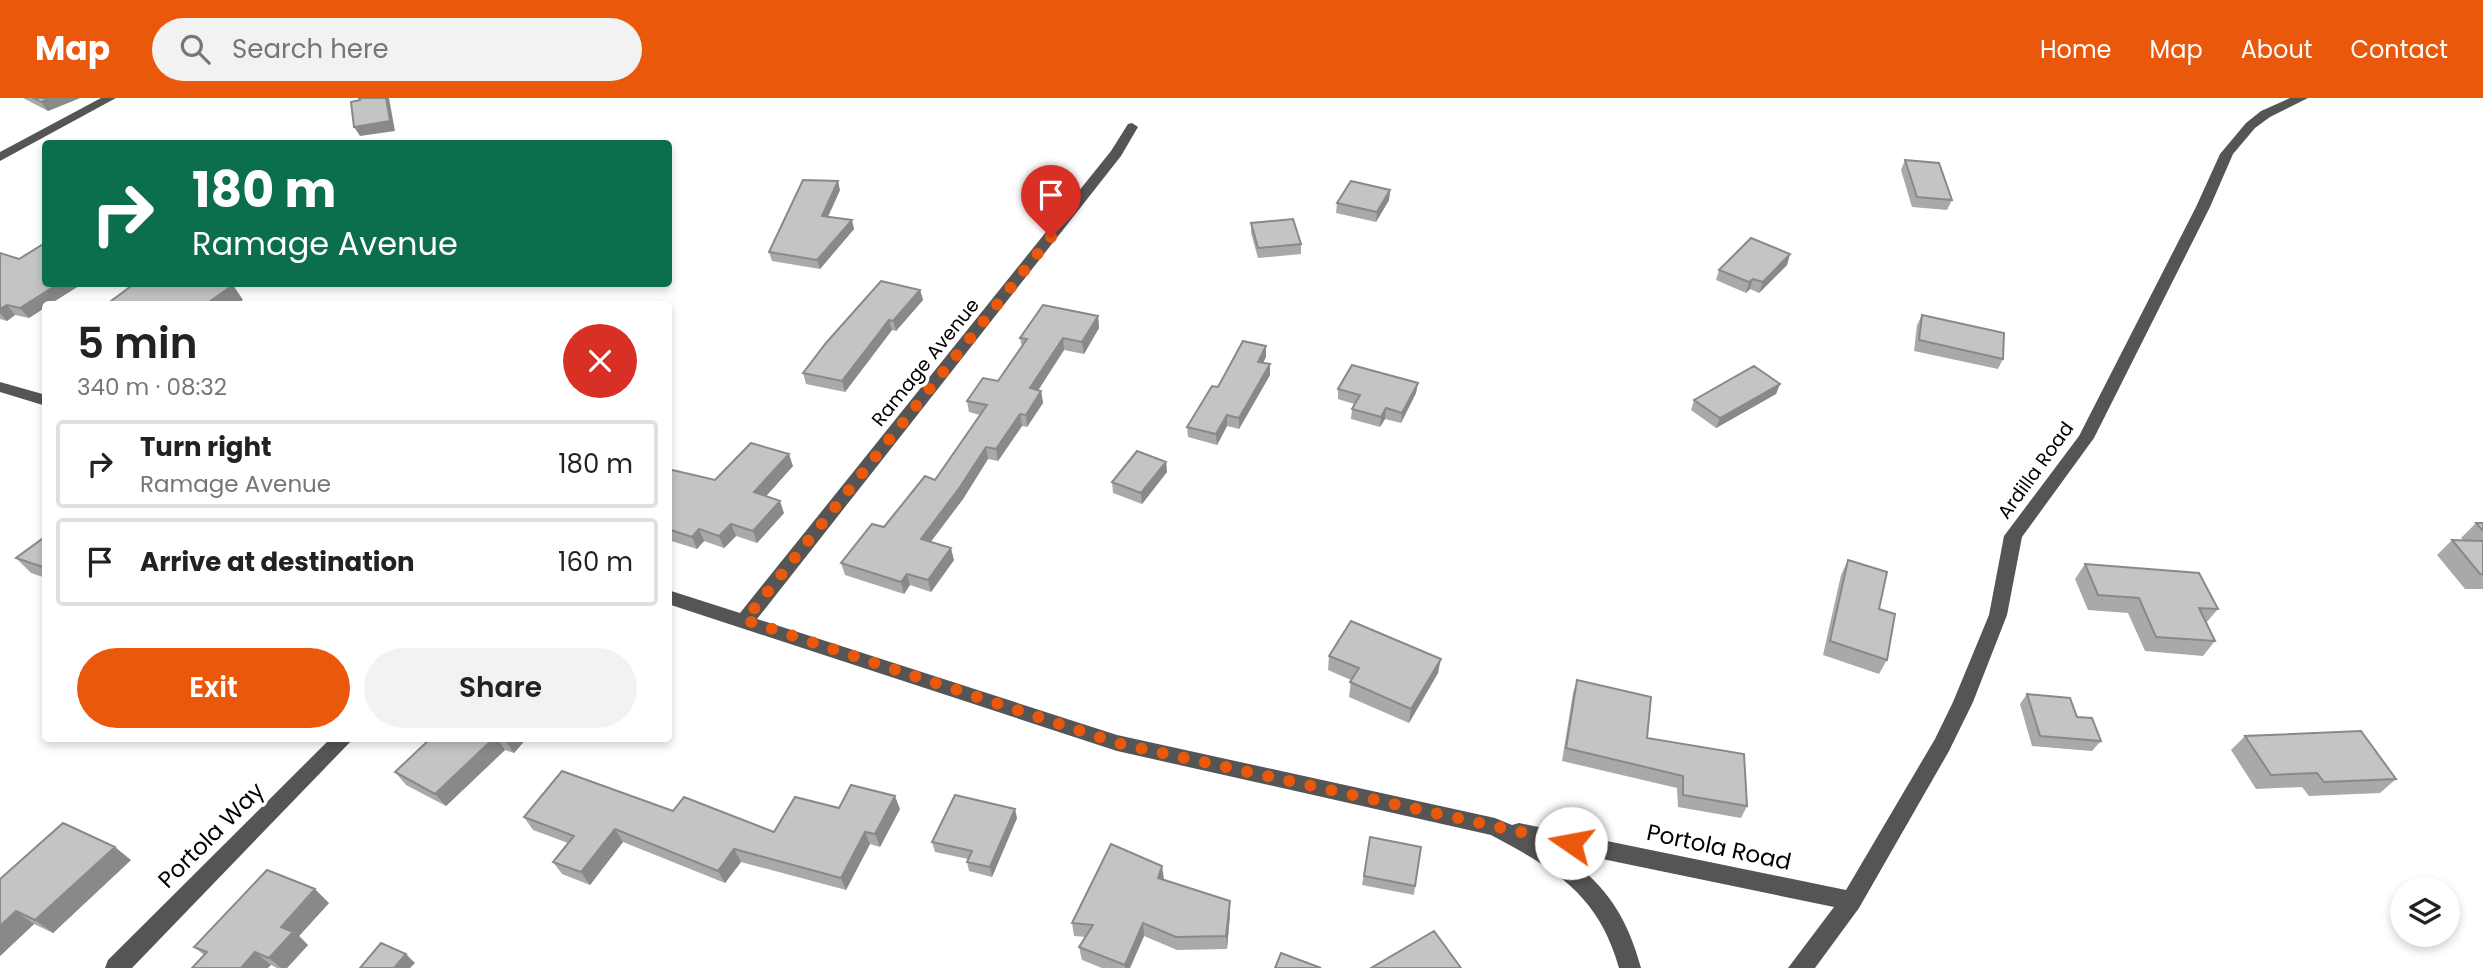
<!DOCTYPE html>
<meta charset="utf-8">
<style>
:root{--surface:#fff;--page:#f2f2f2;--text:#222;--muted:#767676;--line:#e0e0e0;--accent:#ea580c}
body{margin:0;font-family:Poppins,sans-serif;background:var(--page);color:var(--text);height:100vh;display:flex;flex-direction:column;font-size:26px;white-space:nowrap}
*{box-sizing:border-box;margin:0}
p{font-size:23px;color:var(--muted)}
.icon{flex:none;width:38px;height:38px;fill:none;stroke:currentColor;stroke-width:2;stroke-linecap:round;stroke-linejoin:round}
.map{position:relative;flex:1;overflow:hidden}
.details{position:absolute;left:42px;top:203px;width:630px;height:441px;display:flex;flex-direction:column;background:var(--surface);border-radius:7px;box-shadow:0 4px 10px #0003}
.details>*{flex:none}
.hud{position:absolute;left:42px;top:42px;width:630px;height:147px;border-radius:7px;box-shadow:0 4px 10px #0003;background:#0b6e4f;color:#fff;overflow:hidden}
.tools{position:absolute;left:2390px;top:779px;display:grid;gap:14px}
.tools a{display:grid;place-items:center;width:70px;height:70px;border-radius:50%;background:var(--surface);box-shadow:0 4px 10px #0003;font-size:35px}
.pin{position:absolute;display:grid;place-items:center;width:60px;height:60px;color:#fff;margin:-72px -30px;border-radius:50% 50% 50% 0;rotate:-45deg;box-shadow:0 0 7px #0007}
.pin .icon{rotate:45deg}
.me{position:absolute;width:77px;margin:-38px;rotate:282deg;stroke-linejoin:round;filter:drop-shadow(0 0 5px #0008)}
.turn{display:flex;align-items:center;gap:24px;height:147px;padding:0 35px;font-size:32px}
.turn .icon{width:91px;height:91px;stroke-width:2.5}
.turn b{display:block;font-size:49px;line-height:60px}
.round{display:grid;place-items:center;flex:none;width:74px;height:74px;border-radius:37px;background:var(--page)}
.head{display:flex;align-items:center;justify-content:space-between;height:119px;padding:0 35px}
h1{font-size:42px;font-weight:600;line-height:52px}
.cta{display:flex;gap:14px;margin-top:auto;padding:14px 35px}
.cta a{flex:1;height:80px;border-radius:42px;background:var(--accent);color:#fff;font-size:28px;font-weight:600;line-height:80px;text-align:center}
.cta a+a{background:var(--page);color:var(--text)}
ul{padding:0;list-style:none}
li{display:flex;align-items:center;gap:21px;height:88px;margin:0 14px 10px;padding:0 21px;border:4px solid var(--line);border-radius:7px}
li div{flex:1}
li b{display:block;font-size:26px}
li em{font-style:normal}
header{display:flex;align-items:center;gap:42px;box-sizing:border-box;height:98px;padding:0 35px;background:var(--accent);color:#fff}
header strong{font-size:33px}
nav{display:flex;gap:38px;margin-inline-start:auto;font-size:24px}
.search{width:490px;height:63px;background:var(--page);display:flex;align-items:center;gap:18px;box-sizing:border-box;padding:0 24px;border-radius:38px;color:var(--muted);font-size:26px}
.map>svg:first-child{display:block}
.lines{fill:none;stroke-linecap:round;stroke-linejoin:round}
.minor{fill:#555;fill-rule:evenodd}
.wall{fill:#a9a9a9}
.shaded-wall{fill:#898989}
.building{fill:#c4c4c4;stroke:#898989;stroke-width:2}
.route{stroke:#ea580c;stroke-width:12;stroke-dasharray:0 21.6}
.labels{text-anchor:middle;stroke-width:7;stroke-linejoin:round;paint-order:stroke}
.street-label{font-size:19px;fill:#000;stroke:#fff}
.near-street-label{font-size:23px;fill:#000;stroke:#fff}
</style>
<header>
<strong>Map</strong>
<div class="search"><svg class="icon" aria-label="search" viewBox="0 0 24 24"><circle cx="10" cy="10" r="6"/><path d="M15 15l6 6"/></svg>Search here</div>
<nav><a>Home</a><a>Map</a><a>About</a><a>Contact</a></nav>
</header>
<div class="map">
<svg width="2483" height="870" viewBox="0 0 2483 870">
<rect width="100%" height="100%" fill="#fff"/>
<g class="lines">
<!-- minor -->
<path class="minor" d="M101,0H116L0,63V54Z
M2290,0H2308L2270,19L2255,30L2233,56L2210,109L2094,340L2022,439L2007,517L1973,604L1949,653L1859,810L1815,870H1788L1834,809L1554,751C1603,782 1626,815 1641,870H1619C1599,797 1555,771 1491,737L1117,653L668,506V492L740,515L1111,53L1128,26L1132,25L1138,29L1121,58L757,521L1117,637L1495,720L1512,727L1519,725L1846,792L1935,641L1953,604L1989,517L2004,438L2079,338L2196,109L2220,56L2246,25L2261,13Z
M0,284L46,297V308L0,294Z
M331,640H354L132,870H105L108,862Z"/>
</g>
<!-- wall -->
<path class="wall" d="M23,0H80L48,13Z
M1905,62L1952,102L1947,112L1912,109L1901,72Z
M840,92L828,119L854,131L820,171L772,163L769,154Z
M1390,92L1389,102L1376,124L1336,115L1337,105Z
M1251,125L1301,146V156L1258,160L1251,135Z
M0,155L46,186H82L50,206H46V209L29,220L15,217L7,223L0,221Z
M1790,156L1787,167L1759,195L1750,191L1746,195L1716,182L1719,172Z
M920,192L923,202L896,233L892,232L845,294L806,286L803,275Z
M1922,217L2003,261L1998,271L1914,253L1917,227Z
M1098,218L1099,230L1084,256L1064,252L1038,292L1041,293L1043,305L1027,329L1022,328L998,363L988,361L963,401L930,444L954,462L931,494L910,487L904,496L845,477L841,465L884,429L935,382L980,317L969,314L967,303L998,283L1022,249L1020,240Z
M1266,248V259L1263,265L1270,266V277L1239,331L1227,328L1217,347L1188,339L1187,329L1218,289Z
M1418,285L1416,295L1401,325L1385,321L1380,329L1351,321L1352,311L1354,306L1338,301V291Z
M1780,286L1776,296L1716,330L1691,312L1694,302Z
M1166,364L1167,374L1142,406L1113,395L1112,384Z
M793,368L766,398L784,415L757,445L736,438L724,450L704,443L697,451L668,442V371L715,382Z
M2476,425H2483V491H2465L2437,457L2452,442H2463L2461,440Z
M46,438V480L31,475L16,460Z
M1848,462L1879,511L1887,562L1879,576L1823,557L1841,477Z
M2085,466L2218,511L2206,525L2215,543L2203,558L2145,553L2128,515L2088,512L2075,481Z
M1329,558L1438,575L1409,625L1349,599L1351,582L1328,572Z
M1577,582L1647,640L1747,708L1741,720L1678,709L1677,690L1562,663L1573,595Z
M2027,596L2077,619L2101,643L2092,653L2032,648L2020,606Z
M2245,638L2396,681L2380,695L2309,698L2302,689L2256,691L2231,652Z
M431,640H527L514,655L505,652L446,708L406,687L395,674Z
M839,710L900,711L880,749L870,746L846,792L741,764L725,785L623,744L590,787L562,776L553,764L568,745L533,732L524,719L673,713L774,734Z
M1017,720L992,779L969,773L967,764L968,761L935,754L932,744Z
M1370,739L1415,788L1414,797L1362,787Z
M131,762L53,835L34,826L0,858V781Z
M1163,781L1230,803V816L1227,851L1177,852L1144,838L1130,870H1102L1082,862L1079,849L1086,839L1074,838L1072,825Z
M329,805L299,838L308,847L287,870H277L271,867L204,857L194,849Z"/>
<!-- shaded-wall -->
<path class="shaded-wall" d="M50,0H80L48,13L41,4Z
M386,0H389L395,33L360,38L354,29Z
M838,83L840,92L824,127L822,118Z
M1390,92L1389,102L1376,124L1377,114Z
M852,122L854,131L820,171L817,162Z
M1790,156L1787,167L1759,195L1763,184Z
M1753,181L1750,191L1746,195L1749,184Z
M58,186H82L50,206H46V209L29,220L20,210Z
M233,187L243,202L237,206H206Z
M920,192L923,202L896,233L893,223Z
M7,207L15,217L7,223L0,215V211Z
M1098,218L1099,230L1084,256L1082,244Z
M889,222L892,232L845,294L842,283Z
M1063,240L1064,252L1032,302L1030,290Z
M1266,248V259L1258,274V264Z
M1270,266V277L1239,331V320Z
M1418,285L1416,295L1401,325L1402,315Z
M1780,286L1776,296L1716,330L1720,320Z
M1041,293L1043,305L1027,329L1026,317Z
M1386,310L1385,321L1380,329L1381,319Z
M1020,316L1022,328L998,363L996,351Z
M1227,317V328L1217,347L1216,336Z
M986,349L988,361L963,401L924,453L921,441Z
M789,356L793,368L759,406L754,394Z
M1166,364L1167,374L1142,406L1141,395Z
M780,403L784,415L757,445L753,433Z
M731,426L736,438L724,450L719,438Z
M699,431L704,443L697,451L692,439Z
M951,450L954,462L931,494L928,482Z
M907,476L910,487L904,496L901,484Z
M1441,561L1438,575L1409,625L1411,611Z
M494,640H497L505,652L446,708L435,696Z
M507,640H527L514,655L505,642Z
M895,698L900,711L880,749L875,736Z
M1015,711L1017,720L992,779L990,769Z
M615,731L623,744L590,787L581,774Z
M865,734L870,746L846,792L841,780Z
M115,749L131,762L53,835L35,822Z
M734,751L741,764L725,785L718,773Z
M1162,768L1164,781L1158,780Z
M315,791L329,805L299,838L308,847L287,870H281L269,860L281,829Z
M1230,803V816L1227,851L1226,838Z
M16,813L34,826L0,858V828Z
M1143,825L1144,838L1130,870H1125V867Z
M255,854L271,867L268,870H241Z
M406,856L415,865L410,870H394Z"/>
<!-- building -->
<path class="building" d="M34,0H50L41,4Z
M359,0H386L390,23L354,29L351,4L360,2Z
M1905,62L1939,65L1952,102L1917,99Z
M803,82L838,83L822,118L852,122L817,162L769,154Z
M1351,83L1390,92L1377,114L1337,105Z
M1293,121L1301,146L1258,150L1251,125Z
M1751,140L1790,156L1763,184L1753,181L1749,184L1719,172Z
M45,145L46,186H58L20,210L7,207L0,211V155L19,161Z
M881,183L920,192L893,223L889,222L842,283L803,275L826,245Z
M134,186H222L233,187L206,206H107Z
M1043,207L1098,218L1082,244L1063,240L1030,290L1041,293L1026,317L1020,316L996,351L986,349L960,389L921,441L951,450L928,482L907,476L901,484L841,465L872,426L884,429L925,378L935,382L987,307L967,303L983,280L998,283L1027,241L1020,240Z
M1922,217L2004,235L2003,261L1919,242Z
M1243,243L1266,248L1258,264L1270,266L1239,320L1227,317L1216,336L1187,329L1212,288L1218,289Z
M1352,267L1418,285L1402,315L1386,310L1381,319L1352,311L1360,297L1338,291Z
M1754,268L1780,286L1720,320L1694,302Z
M751,345L789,356L754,394L780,403L753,433L731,426L719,438L699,431L692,439L668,431V371L715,382Z
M1137,353L1166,364L1141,395L1112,384Z
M2476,425H2483V433Z
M46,438V470L16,460Z
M2452,442L2483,443V476H2480Z
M1848,462L1887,474L1879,511L1895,516L1887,562L1830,543Z
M2085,466L2199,475L2218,511L2199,510L2215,543L2156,539L2139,500L2098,497Z
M1351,523L1441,561L1411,611L1350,584L1359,570L1329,558Z
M1577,582L1651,599L1647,640L1744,656L1747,708L1683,697V678L1566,650Z
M2027,596L2070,600L2077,619L2092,620L2101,643L2040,638Z
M2361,633L2396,681L2324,684L2317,675L2271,677L2245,638Z
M431,640H494L435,696L395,674Z
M562,673L673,713L684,699L774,734L795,699L839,710L851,687L895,698L875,736L865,734L841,780L734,751L718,773L615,731L581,774L553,764L574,738L524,719Z
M955,697L1015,711L990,769L967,764L972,753L932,744Z
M63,725L115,749L35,822L16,813L0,828V781Z
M1370,739L1421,749L1415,788L1364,778Z
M1111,746L1162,768L1158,780L1230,803L1226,838L1176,839L1143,825L1125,867L1079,849L1093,827L1072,825Z
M267,772L315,791L281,829L293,834L269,860L255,854L241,870H192L207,854L194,849Z
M1434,833L1461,870H1371Z
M381,845L406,856L394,870H360Z
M1281,855L1321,870H1275Z"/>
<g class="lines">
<!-- route -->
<path class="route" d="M1051,139L745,522L1117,645L1571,745"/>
</g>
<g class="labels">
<!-- street labels -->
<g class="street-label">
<text transform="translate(925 264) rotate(-51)" y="7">Ramage Avenue</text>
<text transform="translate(2035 372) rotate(-54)" y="7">Ardilla Road</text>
</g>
<!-- near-street labels -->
<g class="near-street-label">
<text transform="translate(211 737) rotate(-45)" y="8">Portola Way</text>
<text transform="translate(1719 749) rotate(12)" y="8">Portola Road</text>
</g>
</g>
</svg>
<div class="tools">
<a><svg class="icon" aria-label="layers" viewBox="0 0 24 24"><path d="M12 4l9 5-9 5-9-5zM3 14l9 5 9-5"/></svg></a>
</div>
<div class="pin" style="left:1051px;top:139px;background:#d93025"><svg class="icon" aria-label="arrive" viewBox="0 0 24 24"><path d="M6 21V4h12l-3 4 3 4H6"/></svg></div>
<svg class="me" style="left:1571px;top:745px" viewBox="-20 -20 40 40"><circle r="19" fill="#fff"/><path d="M0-13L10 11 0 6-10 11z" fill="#ea580c"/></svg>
<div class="hud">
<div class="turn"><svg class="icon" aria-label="right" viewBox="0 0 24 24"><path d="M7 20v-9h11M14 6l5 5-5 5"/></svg><div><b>180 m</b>Ramage Avenue</div></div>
</div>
<section class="details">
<div class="head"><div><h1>5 min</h1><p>340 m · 08:32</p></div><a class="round" style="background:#d93025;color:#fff"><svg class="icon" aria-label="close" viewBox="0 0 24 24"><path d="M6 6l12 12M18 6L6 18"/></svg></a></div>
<ul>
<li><svg class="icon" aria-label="right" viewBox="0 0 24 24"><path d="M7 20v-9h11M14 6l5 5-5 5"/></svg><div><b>Turn right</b><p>Ramage Avenue</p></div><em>180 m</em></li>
<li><svg class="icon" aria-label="arrive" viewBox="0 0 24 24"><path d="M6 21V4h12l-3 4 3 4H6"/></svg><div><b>Arrive at destination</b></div><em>160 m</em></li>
</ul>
<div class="cta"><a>Exit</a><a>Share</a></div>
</section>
</div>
